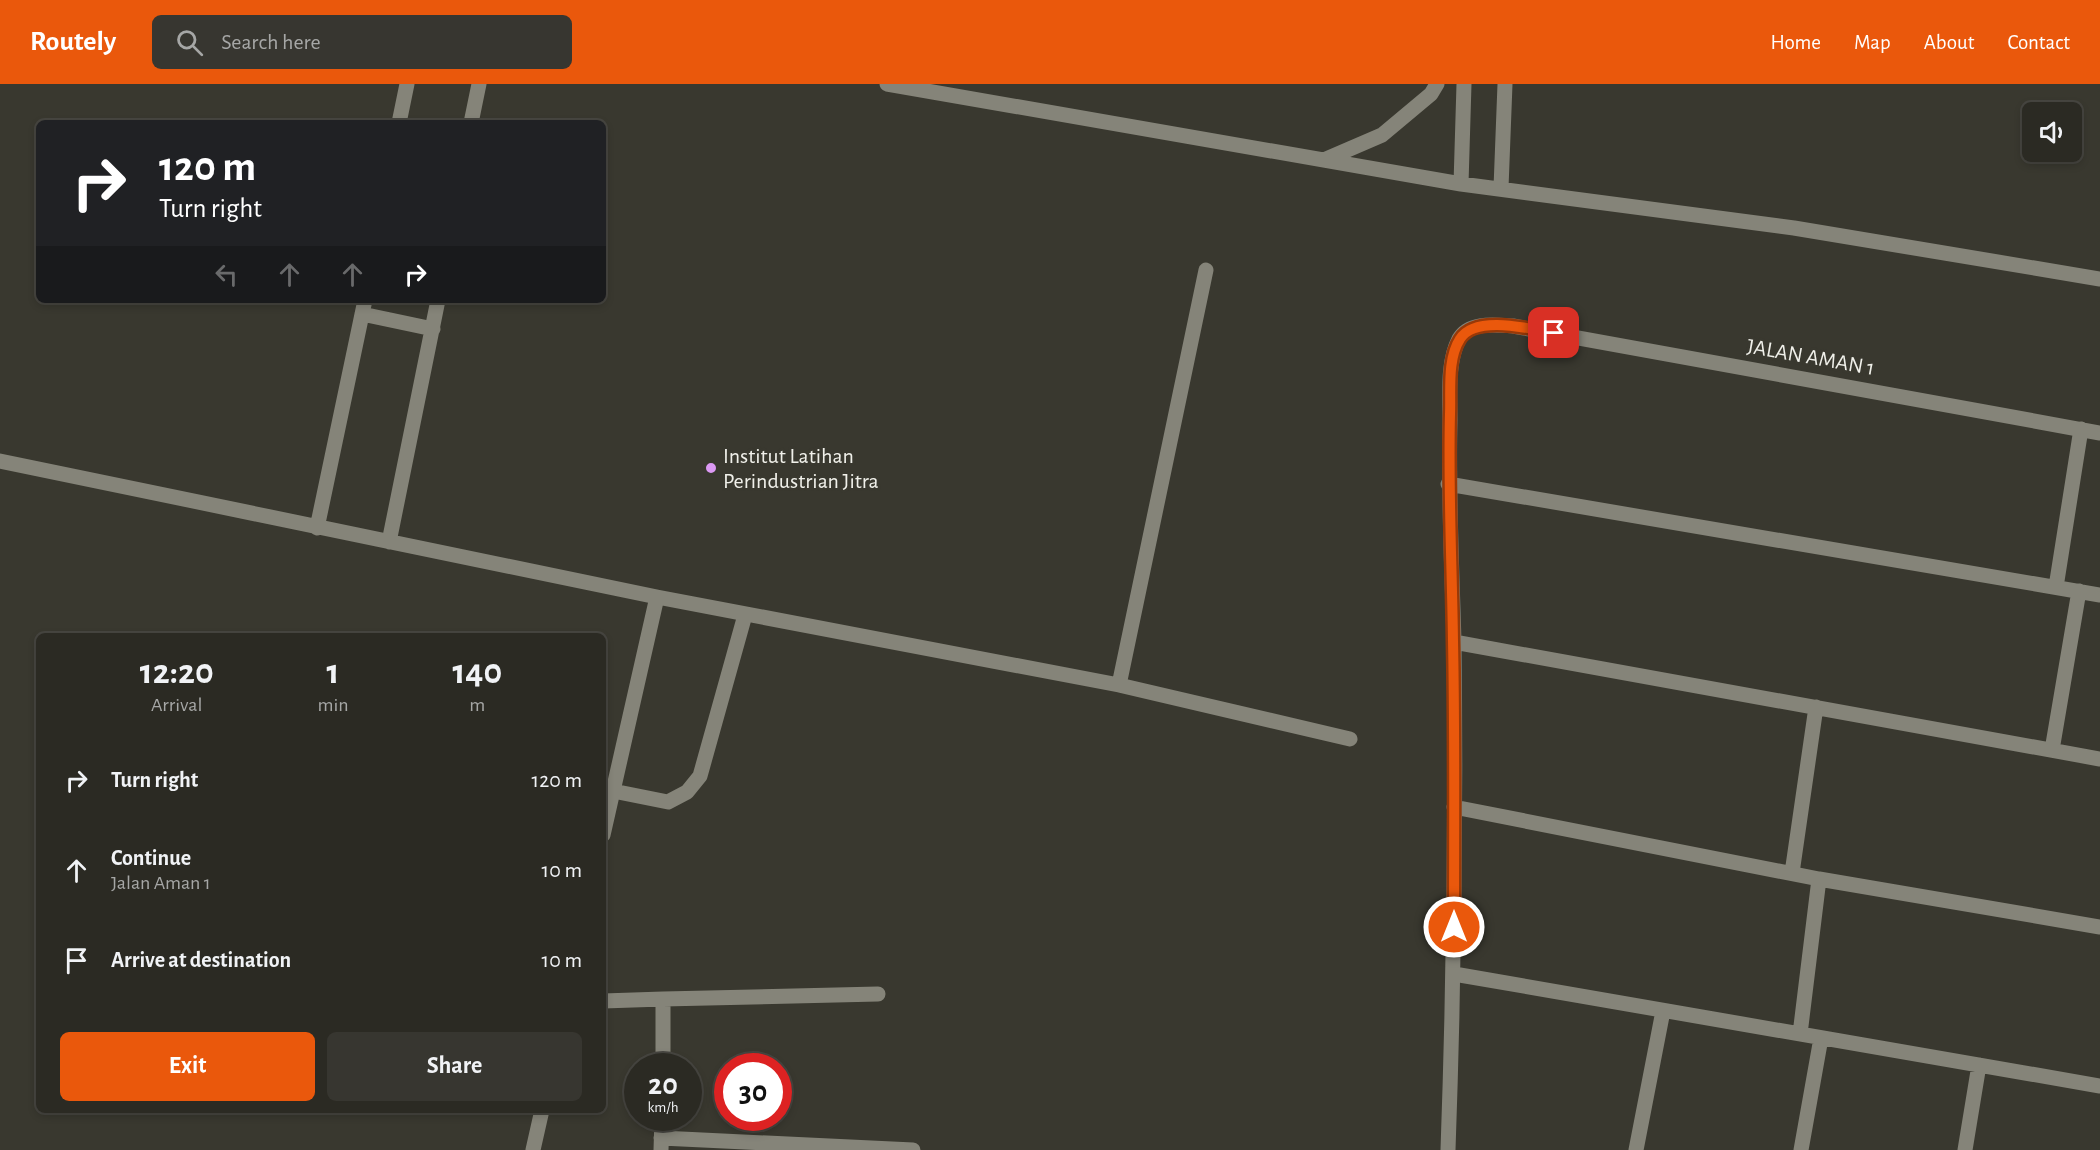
<!DOCTYPE html>
<style>
:root{--surface:#2b2a23;--page:#373630;--text:#f1f3f6;--muted:#a6a7a6;--line:#474641;--accent:#ea580c}
body{margin:0;font-family:"Alegreya Sans",sans-serif;background:var(--page);color:var(--text);height:100vh;display:flex;flex-direction:column;font-size:22px;white-space:nowrap}
*{box-sizing:border-box;margin:0}
p{font-size:20px;color:var(--muted)}
.icon{flex:none;width:33px;height:33px;fill:none;stroke:currentColor;stroke-width:2;stroke-linecap:round;stroke-linejoin:round}
.map{position:relative;flex:1;overflow:hidden}
.side{position:absolute;left:36px;top:549px;width:570px;height:480px;display:flex;flex-direction:column;background:var(--surface);border-radius:9px;box-shadow:0 3px 9px #0003,0 0 0 2px var(--line)}
.side>*{flex:none}
.guide{position:absolute;left:36px;top:36px;width:570px;height:183px;border-radius:9px;box-shadow:0 3px 9px #0003,0 0 0 2px var(--line);background:#202124;color:#fff;overflow:hidden}
.buttons{position:absolute;left:2022px;top:18px;display:grid;gap:12px}
.buttons a{display:grid;place-items:center;width:60px;height:60px;border-radius:9px;background:var(--surface);box-shadow:0 3px 9px #0003,0 0 0 2px var(--line);font-size:30px}
.speed{position:absolute;left:624px;top:969px;display:flex;gap:12px;font-size:30px;font-weight:700;text-align:center}
.speed>*{display:grid;place-content:center;width:78px;height:78px;border-radius:50%;background:var(--surface);box-shadow:0 3px 9px #0003,0 0 0 2px var(--line);line-height:1}
.speed small{font-size:15px;font-weight:400}
.speed .limit{border:9px solid #d22;background:#fff;color:#111}
.pin{position:absolute;display:grid;place-items:center;width:51px;height:51px;color:#fff;margin:-26px;border-radius:12px;box-shadow:0 3px 9px #0006}
.me{position:absolute;width:66px;margin:-33px;rotate:0deg;stroke-linejoin:round;filter:drop-shadow(0 0 4px #0008)}
.turn{display:flex;align-items:center;gap:21px;height:126px;padding:0 24px;font-size:27px}
.turn .icon{width:78px;height:78px;stroke-width:2.5}
.turn b{display:block;font-size:42px;line-height:51px}
.lanes{display:flex;align-items:center;height:57px;padding:0 24px;background:#0003;justify-content:center;gap:30px;direction:ltr}
.lanes .off{opacity:.35}
.eta{display:flex;justify-content:space-evenly;align-items:center;height:102px;text-align:center}
.eta b{font-size:36px;font-weight:600;line-height:42px}
.cta{display:flex;gap:12px;margin-top:auto;padding:12px 24px}
.cta a{flex:1;height:69px;border-radius:9px;background:var(--accent);color:#fff;font-size:24px;font-weight:600;line-height:69px;text-align:center}
.cta a+a{background:var(--page);color:var(--text)}
ul{padding:0;list-style:none}
li{display:flex;align-items:center;gap:18px;height:90px;padding:0 24px}
li div{flex:1}
li b{display:block;font-size:22px}
li em{font-style:normal}
header{display:flex;align-items:center;gap:36px;box-sizing:border-box;height:84px;padding:0 30px;background:var(--accent);color:#fff}
header strong{font-size:28px}
nav{display:flex;gap:33px;margin-inline-start:auto;font-size:21px}
.search{width:420px;height:54px;background:var(--page);display:flex;align-items:center;gap:15px;box-sizing:border-box;padding:0 21px;border-radius:9px;color:var(--muted);font-size:22px}
.map>svg:first-child{display:block}
.lines{fill:none;stroke-linecap:round;stroke-linejoin:round}
.minor{stroke:#858479;stroke-width:15}
.route-casing{stroke:#983908;stroke-width:15}
.route{stroke:#ea580c;stroke-width:10}
.poi-dot{fill:#dc99f4;stroke:#39382f;stroke-width:2}
.labels{text-anchor:middle;stroke-width:6;stroke-linejoin:round;paint-order:stroke}
.street-label{font-size:22px;fill:#f0f0ea;stroke:#39382f}
.poi-label{font-size:22px;fill:#f0f0ea;stroke:#39382f;text-anchor:start}
</style>
<header>
<strong>Routely</strong>
<div class="search"><svg class="icon" aria-label="search" viewBox="0 0 24 24"><circle cx="10" cy="10" r="6"/><path d="M15 15l6 6"/></svg>Search here</div>
<nav><a>Home</a><a>Map</a><a>About</a><a>Contact</a></nav>
</header>
<div class="map">
<svg width="2100" height="1066" viewBox="0 0 2100 1066">
<rect width="100%" height="100%" fill="#39382f"/>
<g class="lines">
<!-- minor -->
<path class="minor" d="M887,0L1461,100L1794,144L2100,195
M399,39L407,0
M471,39L479,0
M1324,76L1382,51L1431,10L1437,0
M1461,100L1464,0
M1501,104L1505,0
M362,230L433,245
M0,377L657,513L603,751
M1448,400L2100,511
M317,444L365,216
M389,458L438,216
M2056,503L2081,345
M657,513L1119,601L1350,655
M1454,558L2100,675
M1119,601L1206,186
M2052,666L2079,507
M613,707L668,718L687,708L700,692L745,531
M1454,723L1819,795L2100,843
M1792,789L1816,623
M1454,890L2100,1002
M603,917L663,915
M1800,950L1819,795
M663,982V915L878,910
M661,1054L913,1066
M533,1066L542,1026
M661,1066L662,1034
M1448,1066C1454,897 1456,727 1454,558C1452,484 1448,410 1450,336C1450,311 1447,278 1459,255C1469,237 1496,241 1513,242L2100,349
M1636,1066L1663,927
M1801,1066L1821,954
M1965,1066L1979,981"/>
</g>
<g class="lines">
<!-- route casing -->
<g class="route-casing">
<path id="route" d="M1454,843C1454,747 1455,652 1453,557C1452,481 1448,406 1450,330C1451,307 1447,275 1460,255C1475,230 1531,245 1554,249"/>
</g>
<!-- route -->
<use href="#route" class="route"/>
</g>
<!-- markers -->
<circle class="poi-dot" cx="711" cy="384" r="6"/>
<g class="labels">
<!-- street labels -->
<g class="street-label">
<text transform="translate(1811 272) rotate(10)" y="8">JALAN AMAN 1</text>
</g>
<!-- poi labels -->
<g class="poi-label">
<text x="723" y="379">Institut Latihan<tspan x="723" dy="25">Perindustrian Jitra</tspan></text>
</g>
</g>
</svg>
<div class="buttons">
<a><svg class="icon" aria-label="sound" viewBox="0 0 24 24"><path d="M4 9h4l5-4v14l-5-4H4zM17 9q2 3 0 6"/></svg></a>
</div>
<div class="speed"><div>20<small>km/h</small></div><div class="limit">30</div></div>
<div class="pin" style="left:1554px;top:249px;background:#d93025"><svg class="icon" aria-label="arrive" viewBox="0 0 24 24"><path d="M6 21V4h12l-3 4 3 4H6"/></svg></div>
<svg class="me" style="left:1454px;top:843px" viewBox="-20 -20 40 40"><circle r="17" fill="#ea580c" stroke="#fff" stroke-width="3"/><path d="M0-11L8 9 0 5-8 9z" fill="#fff"/></svg>
<div class="guide">
<div class="turn"><svg class="icon" aria-label="right" viewBox="0 0 24 24"><path d="M7 20v-9h11M14 6l5 5-5 5"/></svg><div><b>120 m</b>Turn right</div></div>
<div class="lanes"><svg class="icon off" aria-label="left" viewBox="0 0 24 24"><path d="M17 20v-9H6M10 6l-5 5 5 5"/></svg><svg class="icon off" aria-label="ahead" viewBox="0 0 24 24"><path d="M12 20V5M6 11l6-6 6 6"/></svg><svg class="icon off" aria-label="ahead" viewBox="0 0 24 24"><path d="M12 20V5M6 11l6-6 6 6"/></svg><svg class="icon" aria-label="right" viewBox="0 0 24 24"><path d="M7 20v-9h11M14 6l5 5-5 5"/></svg></div>
</div>
<section class="side">
<div class="eta">
<div><b>12:20</b><p>Arrival</p></div>
<div><b>1</b><p>min</p></div>
<div><b>140</b><p>m</p></div>
</div>
<ul>
<li><svg class="icon" aria-label="right" viewBox="0 0 24 24"><path d="M7 20v-9h11M14 6l5 5-5 5"/></svg><div><b>Turn right</b></div><em>120 m</em></li>
<li><svg class="icon" aria-label="ahead" viewBox="0 0 24 24"><path d="M12 20V5M6 11l6-6 6 6"/></svg><div><b>Continue</b><p>Jalan Aman 1</p></div><em>10 m</em></li>
<li><svg class="icon" aria-label="arrive" viewBox="0 0 24 24"><path d="M6 21V4h12l-3 4 3 4H6"/></svg><div><b>Arrive at destination</b></div><em>10 m</em></li>
</ul>
<div class="cta"><a>Exit</a><a>Share</a></div>
</section>
</div>
